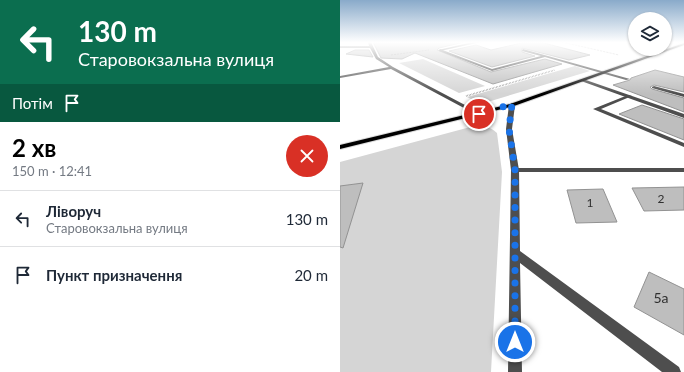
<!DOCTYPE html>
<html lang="uk">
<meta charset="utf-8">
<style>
:root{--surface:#fff;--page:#f2f2f3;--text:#1f2937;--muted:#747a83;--line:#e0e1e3;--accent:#000}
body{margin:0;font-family:Lato,sans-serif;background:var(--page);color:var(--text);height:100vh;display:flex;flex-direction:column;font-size:15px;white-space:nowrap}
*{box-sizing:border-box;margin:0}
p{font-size:13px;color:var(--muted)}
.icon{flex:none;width:22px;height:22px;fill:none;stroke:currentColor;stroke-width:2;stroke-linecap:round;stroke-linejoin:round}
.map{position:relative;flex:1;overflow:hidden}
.drawer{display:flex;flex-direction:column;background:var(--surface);width:340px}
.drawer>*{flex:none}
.top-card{background:#0b6e4f;color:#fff;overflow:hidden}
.fabs{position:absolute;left:288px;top:12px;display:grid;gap:8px}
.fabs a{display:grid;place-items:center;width:44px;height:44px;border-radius:50%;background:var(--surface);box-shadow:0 1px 3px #0004;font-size:20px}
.pin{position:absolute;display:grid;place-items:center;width:34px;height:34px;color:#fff;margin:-17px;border:2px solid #fff;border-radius:50%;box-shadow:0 1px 4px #0007}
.me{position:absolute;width:44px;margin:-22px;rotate:0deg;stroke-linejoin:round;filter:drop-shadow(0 0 3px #0008)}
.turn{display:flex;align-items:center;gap:14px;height:84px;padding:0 12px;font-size:18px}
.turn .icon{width:52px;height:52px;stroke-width:2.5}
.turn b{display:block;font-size:28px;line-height:34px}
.then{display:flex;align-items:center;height:38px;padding:0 12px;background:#0003;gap:8px;font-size:15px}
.round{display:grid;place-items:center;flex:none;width:42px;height:42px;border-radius:21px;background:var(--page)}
.overview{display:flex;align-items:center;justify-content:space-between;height:68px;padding:0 12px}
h1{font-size:24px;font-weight:700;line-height:30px;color:var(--accent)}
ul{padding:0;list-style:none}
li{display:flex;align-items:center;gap:12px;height:56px;padding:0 12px;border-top:1px solid var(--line)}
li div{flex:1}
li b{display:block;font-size:15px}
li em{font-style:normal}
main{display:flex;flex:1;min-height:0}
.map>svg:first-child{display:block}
.green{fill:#d5d5d5}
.building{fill:#bebebe;stroke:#929292}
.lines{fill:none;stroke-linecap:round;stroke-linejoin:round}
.primary-casing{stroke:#dbdbdb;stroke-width:2}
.path-far1{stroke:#707070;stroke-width:1;stroke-dasharray:0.5 1;stroke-linecap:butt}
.path{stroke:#707070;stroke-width:1.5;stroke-dasharray:0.5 1;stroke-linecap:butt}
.service{fill:#4e4e4e;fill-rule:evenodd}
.minor{fill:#4e4e4e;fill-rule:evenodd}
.primary{fill:#000;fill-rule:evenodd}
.route{stroke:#1a73e8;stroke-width:7;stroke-dasharray:0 12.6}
.labels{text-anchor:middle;stroke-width:4;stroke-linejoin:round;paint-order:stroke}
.number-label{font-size:12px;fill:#303030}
.near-number-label{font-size:14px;fill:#303030}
</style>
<main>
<section class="drawer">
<div class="top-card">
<div class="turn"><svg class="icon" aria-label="left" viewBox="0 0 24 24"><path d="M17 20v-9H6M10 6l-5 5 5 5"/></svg><div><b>130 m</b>Старовокзальна вулиця</div></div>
<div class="then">Потім<svg class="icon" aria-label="arrive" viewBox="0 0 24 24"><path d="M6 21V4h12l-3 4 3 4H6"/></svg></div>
</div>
<div class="overview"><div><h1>2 хв</h1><p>150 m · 12:41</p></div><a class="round" style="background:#d93025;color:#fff"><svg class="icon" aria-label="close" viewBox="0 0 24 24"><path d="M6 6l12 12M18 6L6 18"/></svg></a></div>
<ul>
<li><svg class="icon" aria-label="left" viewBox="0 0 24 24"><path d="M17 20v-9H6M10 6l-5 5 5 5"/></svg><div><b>Ліворуч</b><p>Старовокзальна вулиця</p></div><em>130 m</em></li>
<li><svg class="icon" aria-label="arrive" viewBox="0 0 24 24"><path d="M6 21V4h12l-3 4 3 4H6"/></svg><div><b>Пункт призначення</b></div><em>20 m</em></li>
</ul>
</section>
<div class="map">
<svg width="344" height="372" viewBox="0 0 344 372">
<rect width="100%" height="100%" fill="#fff"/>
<!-- green -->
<path class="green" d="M83,59L145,86L119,93L59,63Z
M235,66L250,71L141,104L127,97Z
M134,126C143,126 150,126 157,133L162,172L151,372H0V162Z"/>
<!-- building -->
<path class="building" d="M33,42H124L99,48L97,50L151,72L205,59L222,64L153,84L75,53L62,59L41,58Z
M186,42H200L250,55L229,60L182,48V52L195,56L152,67L109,51L136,45L151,50Z
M15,50H29L33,57L6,54Z
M315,70L344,77V92L314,85L310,87L312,89L344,98V112L273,85L290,80L291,78Z
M302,105L344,119V140L279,114Z
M23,183L3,248L0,247V186Z
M344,187V210L304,211L292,188Z
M263,189L277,222L236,223L227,190Z
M309,272L344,289V335L294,307Z"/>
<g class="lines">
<!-- primary casing -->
<g class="primary-casing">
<path id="primary" d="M344,43V45L174,106L0,149V145L170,104Z"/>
</g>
<!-- path-far1 -->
<path class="path-far1" d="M222,42L279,55
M51,55L89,50"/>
<!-- path -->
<path class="path" d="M126,96L215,70"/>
<!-- service -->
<path class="service" d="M100,49L152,69L201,56L182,51L183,49L290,79L286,80L205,57L152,71L99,51Z
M314,86L344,94V97L312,88V87Z
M288,95L292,96L261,109L344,143V147L253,109Z
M172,168H344V172H175L171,170Z"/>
<!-- minor -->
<path class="minor" d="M28,42H31L38,57L53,67L142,114L137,115L51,69L0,78V76L49,67L36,59L30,48H0V46H29Z
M133,42H141L100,51L98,50Z
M337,42H344V44Z
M243,79L344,114V118L241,81V80Z
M172,103L175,105L172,129L179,170L180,251L339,367L341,372H322L180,263L182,372H168L171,170L166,129L169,105Z"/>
<!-- primary -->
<use href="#primary" class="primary"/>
</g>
<!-- sky -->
<linearGradient id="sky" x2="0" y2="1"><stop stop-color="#89aaca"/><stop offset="0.45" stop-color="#fff"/><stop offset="1" stop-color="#fff" stop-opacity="0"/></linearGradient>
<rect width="344" height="94" fill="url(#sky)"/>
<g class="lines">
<!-- route -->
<path class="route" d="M139,114L172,104L169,129L175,170V342"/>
</g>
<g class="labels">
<!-- number labels -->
<g class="number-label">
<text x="321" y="203">2</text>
<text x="250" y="207">1</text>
</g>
<!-- near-number labels -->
<g class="near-number-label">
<text x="321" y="303">5а</text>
</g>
</g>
</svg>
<div class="fabs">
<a><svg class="icon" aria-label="layers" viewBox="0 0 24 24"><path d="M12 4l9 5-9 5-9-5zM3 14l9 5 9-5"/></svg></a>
</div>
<div class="pin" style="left:139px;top:114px;background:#d93025"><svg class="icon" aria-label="arrive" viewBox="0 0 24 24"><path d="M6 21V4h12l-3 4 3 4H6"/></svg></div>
<svg class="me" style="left:175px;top:342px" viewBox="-20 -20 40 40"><circle r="17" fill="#1a73e8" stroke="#fff" stroke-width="3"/><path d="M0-11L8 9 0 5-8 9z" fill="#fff"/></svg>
</div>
</main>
